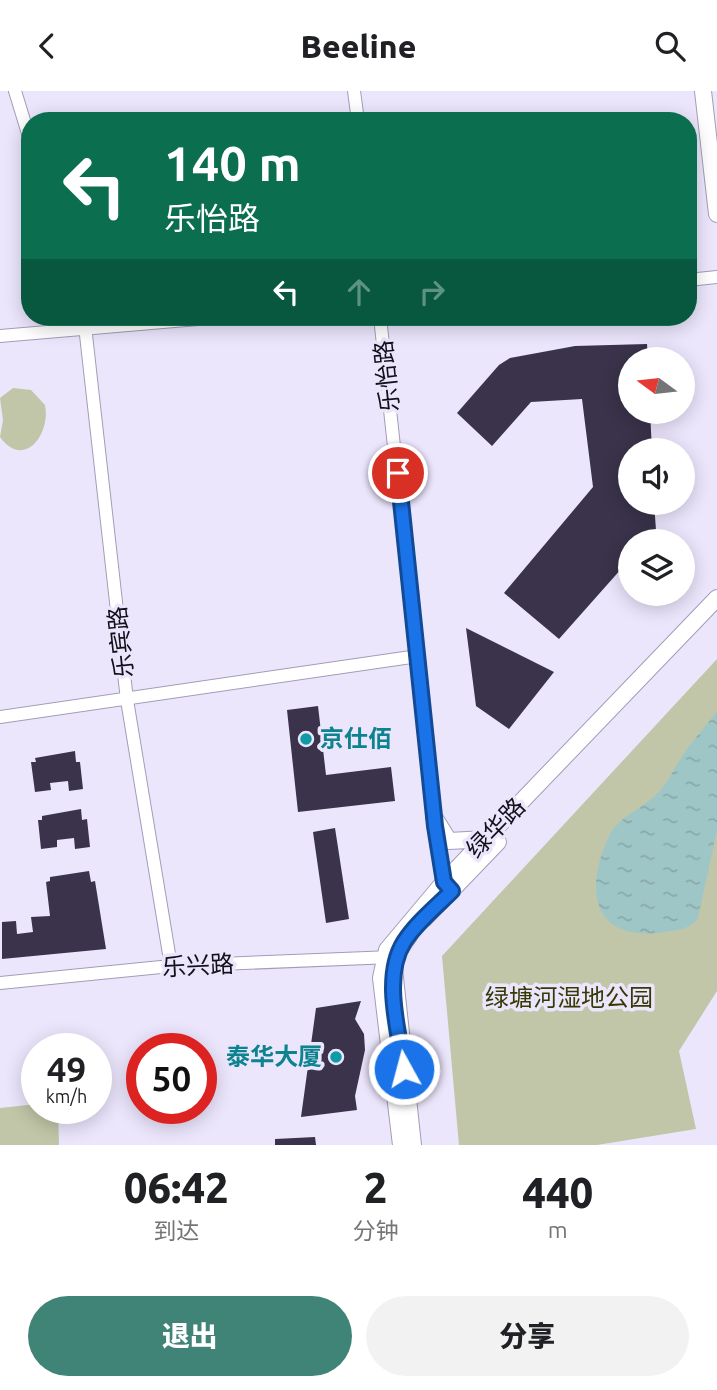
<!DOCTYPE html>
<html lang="zh">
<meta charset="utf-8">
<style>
:root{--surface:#fff;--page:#f2f2f2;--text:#202124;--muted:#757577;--accent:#408478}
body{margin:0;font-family:Ubuntu,"Noto Sans SC",sans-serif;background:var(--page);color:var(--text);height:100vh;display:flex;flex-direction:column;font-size:26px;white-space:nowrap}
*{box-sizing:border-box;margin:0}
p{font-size:23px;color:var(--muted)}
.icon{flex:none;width:38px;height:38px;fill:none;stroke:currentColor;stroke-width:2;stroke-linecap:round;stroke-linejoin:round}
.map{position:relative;height:1054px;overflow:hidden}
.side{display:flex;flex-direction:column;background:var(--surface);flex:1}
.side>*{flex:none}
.banner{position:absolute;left:21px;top:21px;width:676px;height:214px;border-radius:28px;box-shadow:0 4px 18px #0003;background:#0b6e4f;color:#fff;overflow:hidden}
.needle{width:46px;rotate:285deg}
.tools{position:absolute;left:618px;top:256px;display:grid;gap:14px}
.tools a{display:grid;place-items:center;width:77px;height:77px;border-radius:50%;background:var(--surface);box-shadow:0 4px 18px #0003;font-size:35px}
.speed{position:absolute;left:21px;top:942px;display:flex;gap:14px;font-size:35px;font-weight:700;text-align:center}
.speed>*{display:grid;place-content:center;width:91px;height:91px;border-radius:50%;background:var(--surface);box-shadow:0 4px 18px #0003;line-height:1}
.speed small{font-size:18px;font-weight:400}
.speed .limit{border:10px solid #d22;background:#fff;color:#111}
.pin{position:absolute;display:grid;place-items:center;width:60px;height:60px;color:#fff;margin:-30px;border:4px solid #fff;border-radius:50%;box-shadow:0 2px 7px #0007}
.me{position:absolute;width:77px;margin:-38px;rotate:353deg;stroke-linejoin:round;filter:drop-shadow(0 0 5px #0008)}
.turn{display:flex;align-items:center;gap:24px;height:147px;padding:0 28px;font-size:32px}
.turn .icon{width:91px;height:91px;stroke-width:2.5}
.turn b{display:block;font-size:49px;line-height:60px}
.lanes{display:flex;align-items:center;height:66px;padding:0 28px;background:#0003;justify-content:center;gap:35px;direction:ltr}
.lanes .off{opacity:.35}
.eta{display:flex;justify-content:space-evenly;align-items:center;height:119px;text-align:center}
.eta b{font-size:42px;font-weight:800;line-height:49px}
.primary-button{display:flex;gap:14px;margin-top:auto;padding:14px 28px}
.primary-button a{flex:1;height:80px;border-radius:42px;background:var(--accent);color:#fff;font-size:28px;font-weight:800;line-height:80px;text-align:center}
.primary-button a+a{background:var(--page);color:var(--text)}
header{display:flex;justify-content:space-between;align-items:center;height:91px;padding:0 28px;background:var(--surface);font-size:32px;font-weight:800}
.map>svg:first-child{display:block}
.green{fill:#c1c6a8}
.water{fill:url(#water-ripples)}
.building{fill:#3a334b}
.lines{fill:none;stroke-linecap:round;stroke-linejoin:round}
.minor-casing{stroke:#a39cb6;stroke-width:14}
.major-casing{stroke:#a39cb6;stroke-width:18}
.minor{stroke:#fff;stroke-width:12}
.major{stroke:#fff;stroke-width:16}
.route-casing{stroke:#114b97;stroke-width:18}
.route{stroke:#1a73e8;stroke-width:12}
.culture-dot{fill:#0f9aa8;stroke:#ece6fd;stroke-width:2.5}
.labels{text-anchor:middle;stroke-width:7;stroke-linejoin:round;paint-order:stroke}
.street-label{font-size:24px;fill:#13101a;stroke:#ece6fd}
.culture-label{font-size:24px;font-weight:bold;fill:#0d838f;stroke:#ece6fd;text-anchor:start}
.park-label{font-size:24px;fill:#353a05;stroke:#ece6fd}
</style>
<header><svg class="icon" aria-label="back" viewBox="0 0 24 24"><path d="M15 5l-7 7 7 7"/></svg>Beeline<svg class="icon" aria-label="search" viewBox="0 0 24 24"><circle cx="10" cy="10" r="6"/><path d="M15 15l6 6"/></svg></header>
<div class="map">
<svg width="717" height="1054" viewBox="0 0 717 1054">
<defs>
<pattern id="water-ripples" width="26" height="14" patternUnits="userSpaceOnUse" patternTransform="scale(1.75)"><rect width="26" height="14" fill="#9fc6c7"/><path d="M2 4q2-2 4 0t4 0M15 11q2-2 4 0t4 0" fill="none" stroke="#88a9aa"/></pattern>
</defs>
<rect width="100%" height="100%" fill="#ece6fd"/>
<!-- green -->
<path class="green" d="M13,297L31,299L45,314C51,343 24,379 0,346L3,329L0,307Z
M717,568V900L679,960L696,1038L597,1054H459L442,865Z
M37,1013V1017H58L59,1054H0V1017Z"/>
<!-- water -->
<path class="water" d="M717,620V739L698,827C690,838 679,839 665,841C593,852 583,801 609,745C617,727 643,717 657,703C670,689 676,673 687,658C696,645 708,633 717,620Z"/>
<!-- building -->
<path class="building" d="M647,253L648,268H630V320H650L652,359H630V411H654L656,439L646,450H630V468L559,548L504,502L593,396L582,308L531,311L492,355L457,322L499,274L510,267L575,255Z
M466,537L554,581L509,638L476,615Z
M318,615L326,684L391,676L395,710L298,721L287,619Z
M75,660L76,671H80L83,698L69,700L68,690L50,692L51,699L35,701L31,671H36L35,667Z
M81,718L82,729L87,728L90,756L75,758L74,747L57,749V756L41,758L38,729H42V725Z
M335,737L349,828L326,832L313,741Z
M89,780L91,791L95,790L106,858L2,868V831L16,830L17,843L33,841L31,826L50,825L46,791L50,790V786Z
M361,910L355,928L364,943L365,959L355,1005L357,1019L301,1026L316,917Z
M315,1046L316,1054H275V1048Z"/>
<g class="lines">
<!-- minor casing -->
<g class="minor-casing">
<path id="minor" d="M15,0L30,49
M354,0L358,30
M688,189L717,186
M84,226L127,609L171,875
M380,226L435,735L447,794
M0,245L221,226
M0,626L418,565
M0,892L171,875L392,866"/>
</g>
<!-- major casing -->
<g class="major-casing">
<path id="major" d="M703,0L717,123
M434,726L449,750L486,748
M424,828L498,751
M409,845L397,862L394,877L413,1054
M401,1054L381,887L387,859L444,791L717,507"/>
</g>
<!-- minor -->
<use href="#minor" class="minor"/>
<!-- major -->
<use href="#major" class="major"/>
</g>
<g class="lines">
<!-- route casing -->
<g class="route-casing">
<path id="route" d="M398,382L435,735L444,791L452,800C436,816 416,832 404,851C382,886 399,941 404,978"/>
</g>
<!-- route -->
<use href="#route" class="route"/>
</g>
<!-- markers -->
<g class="culture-dot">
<circle cx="306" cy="648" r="7"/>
<circle cx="336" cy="966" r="7"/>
</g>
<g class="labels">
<!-- street labels -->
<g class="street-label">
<text transform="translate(387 285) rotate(-96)" y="8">乐怡路</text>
<text transform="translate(121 551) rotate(-96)" y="8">乐宾路</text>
<text transform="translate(496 737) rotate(-46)" y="8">绿华路</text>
<text transform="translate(198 875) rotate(-3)" y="8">乐兴路</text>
</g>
<!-- culture labels -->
<g class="culture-label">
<text x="320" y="656">京仕佰</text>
<text x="322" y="974" text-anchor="end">泰华大厦</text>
</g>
<!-- park labels -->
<g class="park-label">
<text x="569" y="915">绿塘河湿地公园</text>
</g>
</g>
</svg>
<div class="tools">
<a><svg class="needle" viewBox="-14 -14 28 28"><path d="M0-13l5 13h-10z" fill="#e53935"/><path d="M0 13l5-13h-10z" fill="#757577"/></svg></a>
<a><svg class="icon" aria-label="sound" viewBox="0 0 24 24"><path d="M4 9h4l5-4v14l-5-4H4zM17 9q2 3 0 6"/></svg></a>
<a><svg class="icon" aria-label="layers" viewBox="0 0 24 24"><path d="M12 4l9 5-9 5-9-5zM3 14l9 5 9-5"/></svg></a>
</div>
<div class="speed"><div>49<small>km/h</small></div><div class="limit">50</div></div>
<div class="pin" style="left:398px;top:382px;background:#d93025"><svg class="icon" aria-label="arrive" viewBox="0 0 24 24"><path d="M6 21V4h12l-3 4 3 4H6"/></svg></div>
<svg class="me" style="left:404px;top:978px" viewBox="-20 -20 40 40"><circle r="17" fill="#1a73e8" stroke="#fff" stroke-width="3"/><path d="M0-11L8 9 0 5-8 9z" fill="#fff"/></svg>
<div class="banner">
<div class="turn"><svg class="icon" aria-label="left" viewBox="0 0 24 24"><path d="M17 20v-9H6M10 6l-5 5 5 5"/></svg><div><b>140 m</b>乐怡路</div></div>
<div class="lanes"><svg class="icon" aria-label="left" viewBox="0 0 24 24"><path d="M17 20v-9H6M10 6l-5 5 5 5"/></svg><svg class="icon off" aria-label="ahead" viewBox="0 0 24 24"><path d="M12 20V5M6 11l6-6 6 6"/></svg><svg class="icon off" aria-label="right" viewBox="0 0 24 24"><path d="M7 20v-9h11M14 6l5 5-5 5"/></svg></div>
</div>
</div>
<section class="side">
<div class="eta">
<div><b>06:42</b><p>到达</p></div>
<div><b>2</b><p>分钟</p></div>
<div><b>440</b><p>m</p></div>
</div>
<div class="primary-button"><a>退出</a><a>分享</a></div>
</section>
